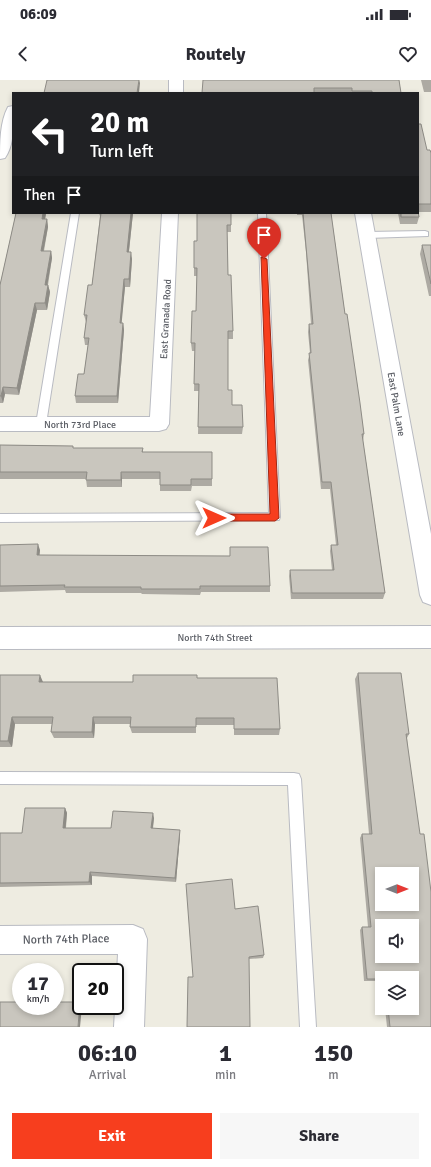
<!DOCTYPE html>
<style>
:root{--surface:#fff;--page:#f7f7f7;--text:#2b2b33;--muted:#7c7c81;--accent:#f73e1e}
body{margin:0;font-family:Signika,sans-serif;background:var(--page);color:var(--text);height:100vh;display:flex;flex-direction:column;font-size:15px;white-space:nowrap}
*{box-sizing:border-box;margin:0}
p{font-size:13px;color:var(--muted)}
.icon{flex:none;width:22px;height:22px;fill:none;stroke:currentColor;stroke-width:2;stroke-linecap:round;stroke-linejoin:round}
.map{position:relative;height:947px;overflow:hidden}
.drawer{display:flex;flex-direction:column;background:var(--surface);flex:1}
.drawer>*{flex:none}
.top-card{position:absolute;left:12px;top:12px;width:407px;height:122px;border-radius:0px;box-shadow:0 2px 6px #0003;background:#202124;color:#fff;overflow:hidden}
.needle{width:26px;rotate:90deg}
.tools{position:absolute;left:375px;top:787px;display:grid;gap:8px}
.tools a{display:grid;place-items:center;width:44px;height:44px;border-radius:0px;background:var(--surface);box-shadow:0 2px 6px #0003;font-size:20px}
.speed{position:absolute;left:12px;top:883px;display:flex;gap:8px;font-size:20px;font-weight:700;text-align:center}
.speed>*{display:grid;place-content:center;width:52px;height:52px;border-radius:50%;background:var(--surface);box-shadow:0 2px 6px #0003;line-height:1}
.speed small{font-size:10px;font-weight:400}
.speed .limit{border:2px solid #111;border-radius:6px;background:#fff;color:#111}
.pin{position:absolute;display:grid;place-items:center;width:34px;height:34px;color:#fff;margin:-41px -17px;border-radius:50% 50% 50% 0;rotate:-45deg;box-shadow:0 0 4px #0007}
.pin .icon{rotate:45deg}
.me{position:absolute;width:44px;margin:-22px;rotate:90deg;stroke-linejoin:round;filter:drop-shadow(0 0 3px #0008)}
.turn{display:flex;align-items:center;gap:14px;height:84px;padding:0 12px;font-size:18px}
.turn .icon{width:52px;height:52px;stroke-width:2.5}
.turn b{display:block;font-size:28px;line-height:34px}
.then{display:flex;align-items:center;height:38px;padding:0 12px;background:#0003;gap:8px;font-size:15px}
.eta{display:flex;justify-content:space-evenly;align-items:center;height:68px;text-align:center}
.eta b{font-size:24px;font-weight:700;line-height:28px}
.button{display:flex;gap:8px;margin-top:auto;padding:8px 12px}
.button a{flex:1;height:46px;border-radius:0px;background:var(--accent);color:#fff;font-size:16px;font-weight:700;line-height:46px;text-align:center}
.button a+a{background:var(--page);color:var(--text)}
.status{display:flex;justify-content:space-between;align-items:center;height:28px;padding:0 20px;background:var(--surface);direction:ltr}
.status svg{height:11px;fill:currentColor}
header{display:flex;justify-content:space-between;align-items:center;height:52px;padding:0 12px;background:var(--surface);font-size:18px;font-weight:700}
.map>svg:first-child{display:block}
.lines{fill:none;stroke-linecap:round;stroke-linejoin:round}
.service-casing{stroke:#b9bbc2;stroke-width:2}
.minor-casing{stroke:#b9bbc2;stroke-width:2}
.service{fill:#fff;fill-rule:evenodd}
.minor{fill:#fff;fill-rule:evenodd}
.wall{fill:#adaaa3}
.shaded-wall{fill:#8d8b85}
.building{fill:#c9c6be;stroke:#8d8b85;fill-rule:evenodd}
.route{fill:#f73e1e;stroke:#a12814}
.labels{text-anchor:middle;stroke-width:4;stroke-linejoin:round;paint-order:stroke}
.street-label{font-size:10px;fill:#5a5d64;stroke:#fff}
.near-street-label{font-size:12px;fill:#5a5d64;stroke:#fff}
</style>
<div class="status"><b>06:09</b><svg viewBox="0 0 49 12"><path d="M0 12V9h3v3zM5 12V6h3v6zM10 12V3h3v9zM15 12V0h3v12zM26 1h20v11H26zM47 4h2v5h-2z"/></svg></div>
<header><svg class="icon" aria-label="back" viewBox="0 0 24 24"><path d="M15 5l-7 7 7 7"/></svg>Routely<svg class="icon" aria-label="heart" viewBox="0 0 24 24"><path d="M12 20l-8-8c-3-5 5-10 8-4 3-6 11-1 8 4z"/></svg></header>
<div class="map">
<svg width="431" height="947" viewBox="0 0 431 947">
<rect width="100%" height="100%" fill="#eeece1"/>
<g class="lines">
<!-- service casing -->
<g class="service-casing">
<path id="service" d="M71,133H79L46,344L41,348L36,344Z
M258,133H266L280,437L279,440L0,442V434L269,433Z
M425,151L428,152V156L367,158L363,155L367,152Z
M0,692L294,693L299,694L301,699L316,947H300L288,705L0,704Z"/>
</g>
<!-- minor casing -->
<g class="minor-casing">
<path id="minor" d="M169,0H183V13H169Z
M13,26C13,43 15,64 5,78L0,79C0,62 0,42 8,27Z
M162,133H178L169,344L166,349L159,351H0V337H150Z
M355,133H371L431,454V525L423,522L420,515Z
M431,546V568L0,569V547Z
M133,845L143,849L147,859L144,947H114L118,874H0V846Z"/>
</g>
<!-- service -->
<use href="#service" class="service"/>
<!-- minor -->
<use href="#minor" class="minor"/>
</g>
<!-- wall -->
<path class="wall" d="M399,0L401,13H202Z
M421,0H431V12H424Z
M418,44L427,70L431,73V132H418Z
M16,133H46L45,139H47L48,147L44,171H51L52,178L48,205L50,212L47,230H37L19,315L5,314L3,323H0V205Z
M99,133H133L129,172L132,179L130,207H125L121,243H123L124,250L118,323H76L75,316L84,294L88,265H85L84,258L86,242L84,235L92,205L100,136Z
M231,133V152H227L228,195L233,251V259H228V310L232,325L243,347L242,354H198L199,311H194L195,271H192L191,263L196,231L197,196H194V188L197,161Z
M297,133H331L345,234L364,354L363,361L385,513L383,519H291L289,496L290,490H332L330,471L331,465H336L330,409H321L308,280L310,273L308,252L309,244H311L306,172L302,135H297Z
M398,133H418L419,137L417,144H400Z
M422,165H431V216H429L420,174Z
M0,365L73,366V368H143V372H212V406H192L191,411H160V399H122V407H87L86,399H0Z
M0,466L40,470L39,475L270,506V512H201L200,515L142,514L141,513H66L65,510L0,512Z
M358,593L409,654L407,658L431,947H387L385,928H412V898H382V901H364L360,850L362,847H368L360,758L362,754H369L355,599Z
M0,595L43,602H133L197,598L280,649L279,655H234V645H196V653H132L130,647V644H95L94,658H54L51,652L52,644H15L12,667H0Z
M65,728L67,733L66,748H111L154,738L153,749L180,755L176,802L92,796V805L0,807V753H22Z
M235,829L264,875L263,878L249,879L193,897Z"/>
<!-- shaded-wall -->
<path class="shaded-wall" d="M139,0L140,3L139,13H137Z
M43,133H46L44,147L42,139Z
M131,133H133L128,179L127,172Z
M47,139L48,147L42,178L41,171Z
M51,171L52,178L46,212L45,205Z
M131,172L132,179L130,207L129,199Z
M124,199L125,207L121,250L120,243Z
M48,205L50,212L47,230L45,223Z
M35,223L37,230L19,315L17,308Z
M123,243L124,250L118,323L117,316Z
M3,307L5,314L3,323L1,316Z
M121,392L122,399V407L121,400Z
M38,464L40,470L39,481L37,475Z
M40,595L43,602H39Z
M12,637L15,644L12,667L8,661Z
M93,637L95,644L94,658L92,652Z
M65,728L67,733L65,753L63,748Z
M153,733L154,738L152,753L151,748Z
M180,750V755L176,802L175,798Z
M90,792L92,796V805L89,802Z
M80,922L81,923V926H82L80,947H78Z"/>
<!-- building -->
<path class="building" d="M47,0H139L137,13H44Z
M203,0H399L401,13H372V11H352V8H314V13H202Z
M418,44H421L427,70H430L431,73V124H418Z
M418,132L419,137H401V133H418Z
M16,133H43L42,139H47L41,171H51L45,205H48L45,223H35L17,308L3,307L1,316H0V205Z
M101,133H131L127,172H131L129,199H124L120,243H123L117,316H75L78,294H84L89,258H84L87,235H84L88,205H92Z
M197,133H231V145H227L228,195H231L233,251H228V310H232V325H242L243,347H198L199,304H194L195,263H191L192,231H196L197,188H194V161H197Z
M303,133H331L345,234H347L360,323L364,354H362L385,513H292L290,490H334L331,465H338L331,402H322L309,273H311L309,244H313Z
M422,165H431V204Z
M0,365L73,366V368H143L142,372H212V399H191V405H160V392H121V400H86L87,392H0Z
M38,464L37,475L230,476V467H268L270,506H200V509H141V507H64L65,505L0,506V465Z
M358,593H401L409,654H406L420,754H424L431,812V947H390L388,928H412V898H382V899H367L362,847H371L362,754H372ZM382,794H412V824H382ZM382,846H412V876H382Z
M0,595H40L39,602H133V595H197V598H277L280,649H234V638H196V647H130L131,637H93L92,652H51L53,637H12L8,661H0Z
M25,728H65L63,748H111L113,731L153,733L151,748L180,750L175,798L90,792L89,802L0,803V753H22Z
M232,799L235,829L258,826L264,875L249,877L250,947H187L188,897H193L186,804Z
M0,922H21V926H55V922H80L78,947H0Z"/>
<!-- route -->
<path class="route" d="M261,177L267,179L279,438L275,441H214L209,438L214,434H270Z"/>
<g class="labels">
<!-- street labels -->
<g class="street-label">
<text transform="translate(165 239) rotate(-87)" y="4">East Granada Road</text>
<text transform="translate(397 324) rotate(80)" y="4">East Palm Lane</text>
<text x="80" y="348">North 73rd Place</text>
<text x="215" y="561">North 74th Street</text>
</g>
<!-- near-street labels -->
<g class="near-street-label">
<text transform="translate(66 859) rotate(-1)" y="4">North 74th Place</text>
</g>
</g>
</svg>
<div class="tools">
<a><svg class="needle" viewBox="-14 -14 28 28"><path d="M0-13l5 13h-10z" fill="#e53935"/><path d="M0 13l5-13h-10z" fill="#7c7c81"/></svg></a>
<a><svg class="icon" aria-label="sound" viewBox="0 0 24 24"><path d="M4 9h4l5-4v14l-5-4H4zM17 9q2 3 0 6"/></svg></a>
<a><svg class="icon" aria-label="layers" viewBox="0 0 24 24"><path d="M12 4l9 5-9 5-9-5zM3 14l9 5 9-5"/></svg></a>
</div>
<div class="speed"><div>17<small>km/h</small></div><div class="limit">20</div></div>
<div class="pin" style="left:264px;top:179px;background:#d93025"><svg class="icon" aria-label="arrive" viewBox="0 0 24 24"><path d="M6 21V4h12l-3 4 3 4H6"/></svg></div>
<svg class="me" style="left:214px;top:438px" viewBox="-20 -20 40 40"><path d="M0-17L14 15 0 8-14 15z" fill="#f73e1e" stroke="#fff" stroke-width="4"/></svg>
<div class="top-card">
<div class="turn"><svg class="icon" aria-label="left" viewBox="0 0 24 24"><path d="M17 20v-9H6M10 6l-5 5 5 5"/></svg><div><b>20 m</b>Turn left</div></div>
<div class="then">Then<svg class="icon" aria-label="arrive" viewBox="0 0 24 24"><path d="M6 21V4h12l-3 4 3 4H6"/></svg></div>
</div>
</div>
<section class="drawer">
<div class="eta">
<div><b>06:10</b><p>Arrival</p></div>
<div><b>1</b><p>min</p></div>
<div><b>150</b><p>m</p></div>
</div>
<div class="button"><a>Exit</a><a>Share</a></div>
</section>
